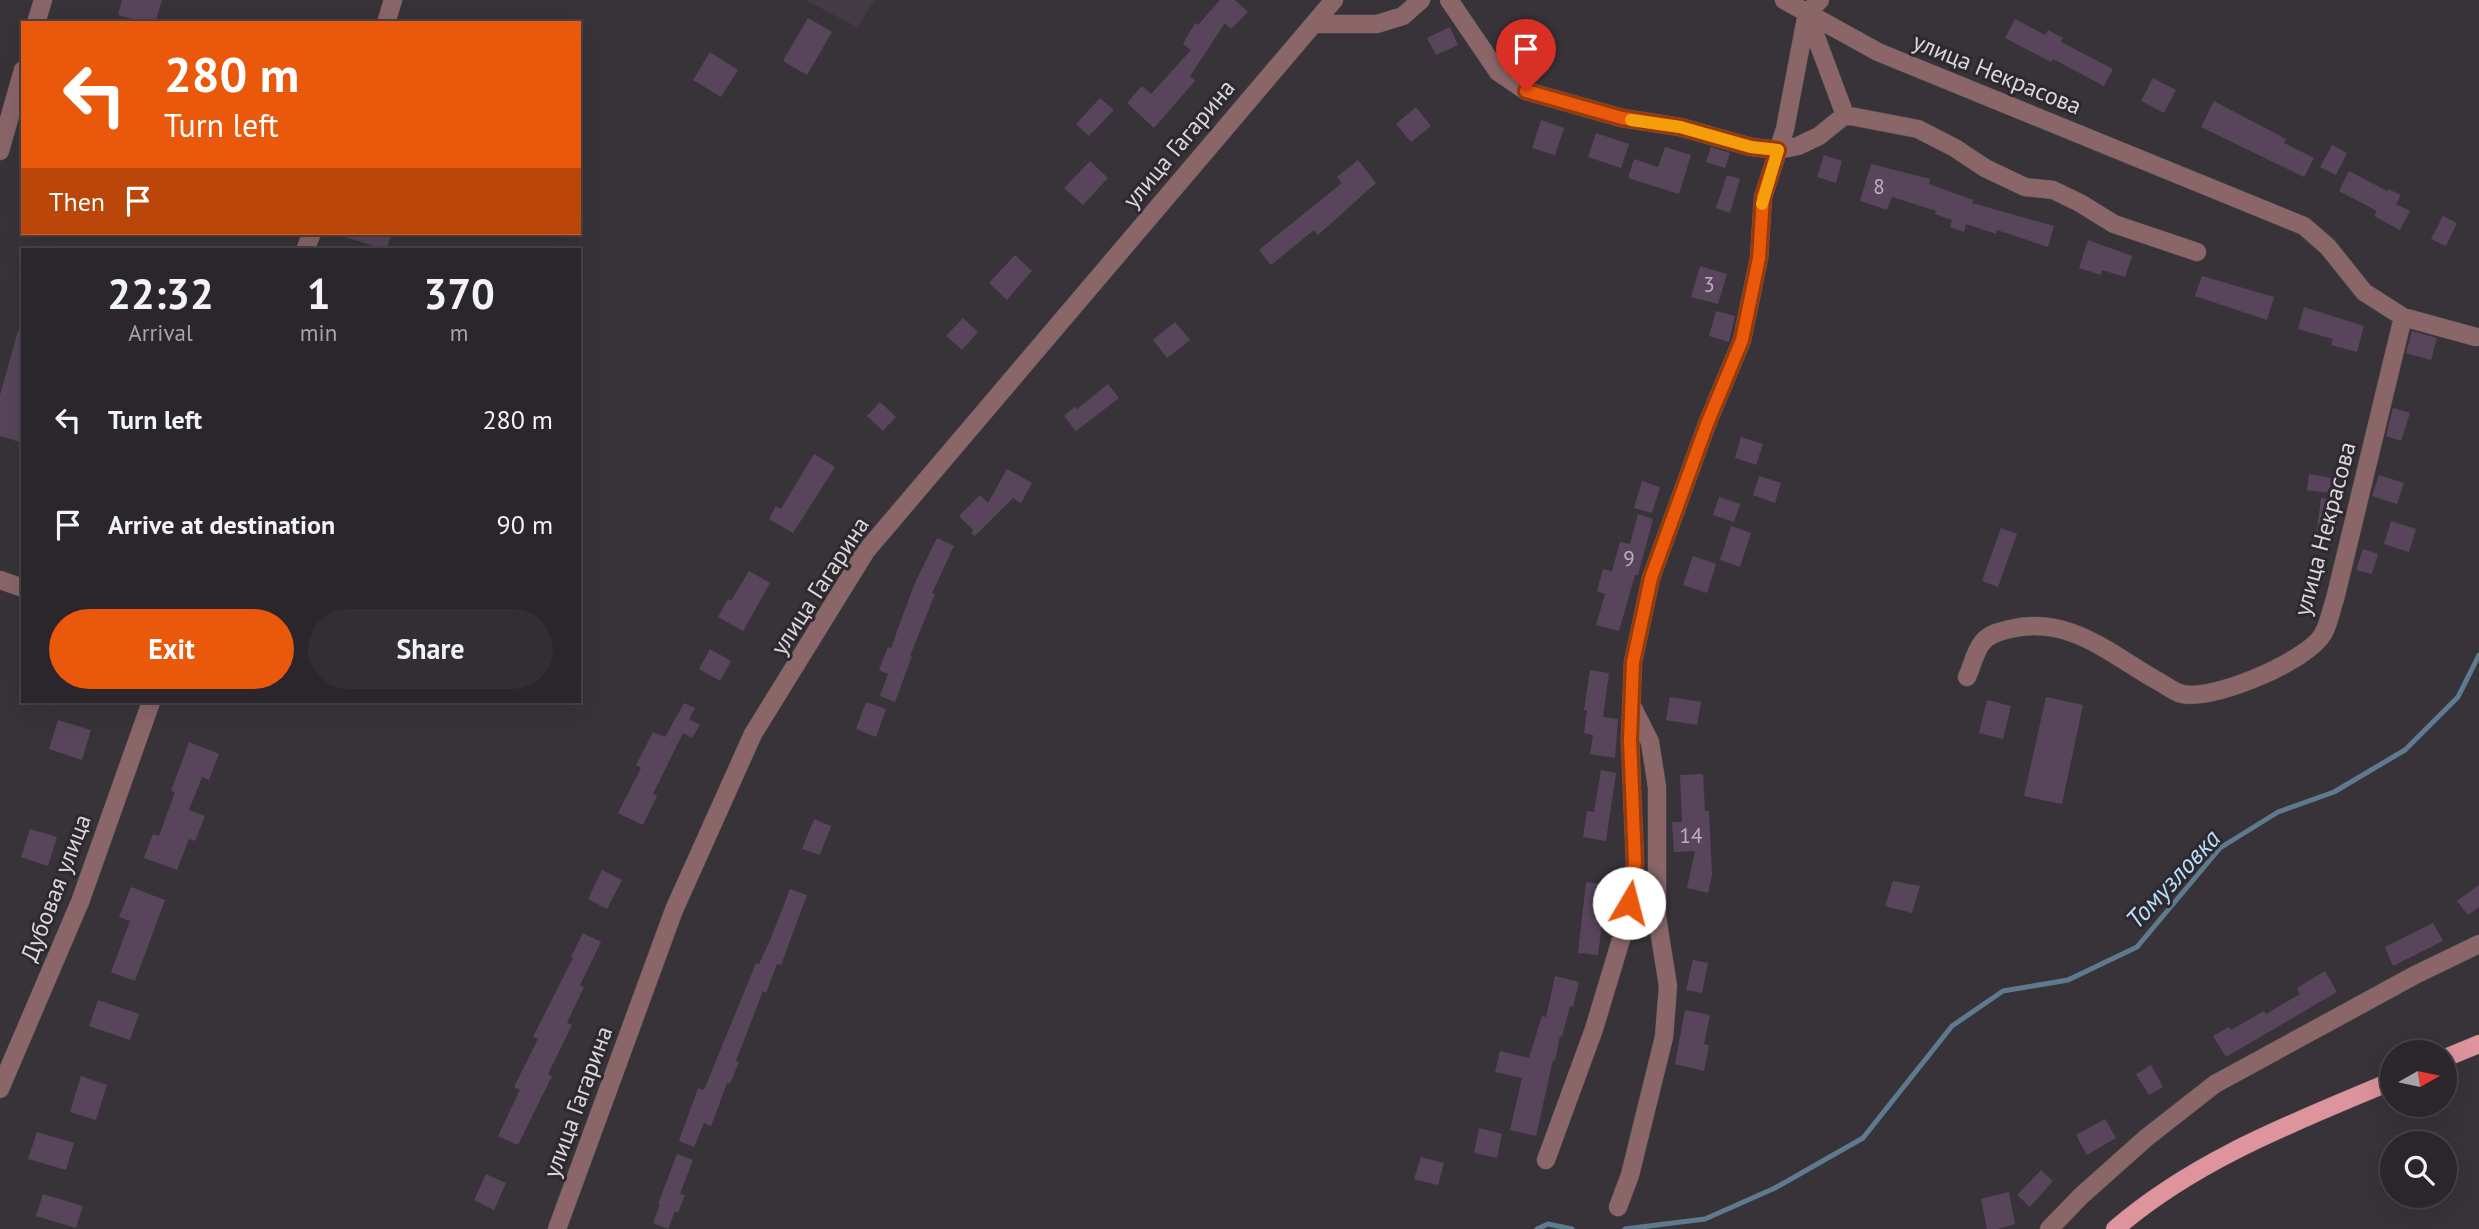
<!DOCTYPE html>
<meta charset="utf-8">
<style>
:root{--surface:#2a262b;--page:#322e33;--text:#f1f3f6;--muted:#a5a5a9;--line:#464347;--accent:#ea580c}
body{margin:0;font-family:"PT Sans",sans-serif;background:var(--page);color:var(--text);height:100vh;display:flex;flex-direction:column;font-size:26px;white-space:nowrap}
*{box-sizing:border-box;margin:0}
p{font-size:23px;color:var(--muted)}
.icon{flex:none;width:38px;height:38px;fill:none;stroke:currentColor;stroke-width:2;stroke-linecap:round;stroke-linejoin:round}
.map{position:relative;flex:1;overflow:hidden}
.sheet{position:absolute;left:21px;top:248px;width:560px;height:455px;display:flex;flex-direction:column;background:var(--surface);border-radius:0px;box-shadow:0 7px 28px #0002,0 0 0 2px var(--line)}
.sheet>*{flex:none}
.top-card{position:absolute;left:21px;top:21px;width:560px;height:214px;border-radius:0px;box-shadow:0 7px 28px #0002,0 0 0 2px var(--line);background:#ea580c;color:#fff;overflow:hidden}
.needle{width:46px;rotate:81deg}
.fabs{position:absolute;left:2380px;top:1040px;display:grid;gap:14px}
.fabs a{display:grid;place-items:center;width:77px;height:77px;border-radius:50%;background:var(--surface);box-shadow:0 7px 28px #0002,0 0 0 2px var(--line);font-size:35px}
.pin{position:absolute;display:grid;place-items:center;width:60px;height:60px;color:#fff;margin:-72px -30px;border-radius:50% 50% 50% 0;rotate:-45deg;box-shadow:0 0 7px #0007}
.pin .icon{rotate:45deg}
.me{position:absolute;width:77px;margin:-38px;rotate:8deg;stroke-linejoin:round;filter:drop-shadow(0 0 5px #0008)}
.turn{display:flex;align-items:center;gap:24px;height:147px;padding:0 28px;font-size:32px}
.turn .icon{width:91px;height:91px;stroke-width:2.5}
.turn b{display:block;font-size:49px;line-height:60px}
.then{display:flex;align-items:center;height:66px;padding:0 28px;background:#0003;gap:14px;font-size:26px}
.eta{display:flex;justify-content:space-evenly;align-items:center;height:119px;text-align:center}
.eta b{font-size:42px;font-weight:800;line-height:49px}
.action{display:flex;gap:14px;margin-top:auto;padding:14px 28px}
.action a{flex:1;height:80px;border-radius:42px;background:var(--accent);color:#fff;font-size:28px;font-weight:800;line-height:80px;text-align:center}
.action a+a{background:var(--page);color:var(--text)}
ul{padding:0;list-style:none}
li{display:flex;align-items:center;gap:21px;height:105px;padding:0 28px}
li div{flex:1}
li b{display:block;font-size:26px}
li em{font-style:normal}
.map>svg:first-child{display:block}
.built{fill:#433a45}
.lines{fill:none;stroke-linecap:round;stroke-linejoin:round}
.stream{stroke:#5e7a8e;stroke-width:5}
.building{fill:#58455c}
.minor-casing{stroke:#555156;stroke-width:19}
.major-casing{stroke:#555156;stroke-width:19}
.minor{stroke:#8a6669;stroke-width:18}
.major{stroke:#de949c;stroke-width:18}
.route-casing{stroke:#983908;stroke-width:18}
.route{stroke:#ea580c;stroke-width:12}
.slow{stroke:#f59e0b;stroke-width:12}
.labels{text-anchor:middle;stroke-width:6;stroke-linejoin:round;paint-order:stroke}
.number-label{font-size:21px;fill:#bab2bb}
.street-label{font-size:24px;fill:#dad7db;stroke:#2e292f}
.water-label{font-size:26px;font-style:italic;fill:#b6dffe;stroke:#2e292f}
</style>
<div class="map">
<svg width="2479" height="1229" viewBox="0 0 2479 1229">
<rect width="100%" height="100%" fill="#383339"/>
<!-- built -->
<path class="built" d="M805,0H875L857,27Z"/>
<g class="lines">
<!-- stream -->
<path class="stream" d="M1537,1229L1548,1224L1572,1229
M1625,1229L1705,1219L1775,1188L1863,1138L1952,1026L2003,991L2068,980L2137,947L2220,848L2278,812L2334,792L2405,750L2458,697L2479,655"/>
</g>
<!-- building -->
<path class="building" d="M122,0H162L155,23H146L118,15Z
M1220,0H1235L1248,12L1231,29L1225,23L1190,76L1195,81L1154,128L1127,103L1142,86L1151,94L1191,50L1183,44L1195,23L1198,25Z
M808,18L832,32L807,75L783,61Z
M2015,19L2045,35L2048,30L2063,38L2061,42L2113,69L2104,86L2053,59L2051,62L2005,38Z
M1450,27L1458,45L1436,55L1427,38Z
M710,52L738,70L721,97L693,80Z
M2153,78L2176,90L2164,113L2141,101Z
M1100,98L1114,110L1089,136L1076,124Z
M2214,101L2286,139L2284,143L2314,158L2304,177L2201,127Z
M1416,107L1431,126L1411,142L1396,124Z
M1541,120L1564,128L1555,155L1532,148Z
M1596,133L1629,144L1621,168L1588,157Z
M2332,145L2347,153L2336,175L2320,167Z
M1665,147L1691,155L1679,194L1628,178L1634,159L1658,167Z
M1711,147L1730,153L1725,168L1706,162Z
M1824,155L1842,161L1836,183L1817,177Z
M1358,160L1376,183L1318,235L1314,230L1271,265L1259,250L1342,183L1337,177Z
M1090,161L1108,178L1083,205L1064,188Z
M1871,164L1930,179L1929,184L1973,200L1972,203L2054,226L2048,247L1997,230L1996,234L1966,224L1964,232L1950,227L1952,220L1935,214L1936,211L1892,197L1887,210L1860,201Z
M2349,171L2387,191L2388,189L2401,195L2396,204L2410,211L2400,230L2374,216L2377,211L2339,191Z
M1727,175L1740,179L1730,213L1716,208Z
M2443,216L2457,223L2446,246L2431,239Z
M340,233H392L386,250L339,235Z
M2088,240L2132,256L2125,277L2102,270L2101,275L2079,268Z
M1015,255L1032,271L1007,300L989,283Z
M1700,266L1727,274L1718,304L1691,297Z
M2202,276L2274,297L2267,320L2195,296Z
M2304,307L2364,326L2357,352L2331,345L2333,339L2298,329Z
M1716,311L1735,316L1729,342L1709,336Z
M963,318L978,332L962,350L946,336Z
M1175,322L1190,340L1167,358L1153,340Z
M18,331L23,332V443L0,436V395Z
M2412,331L2437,338L2431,360L2406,353Z
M1108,384L1119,398L1076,431L1064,416L1075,407L1077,409Z
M880,402L896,417L883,431L867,416Z
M2393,408L2410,413L2401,441L2386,436Z
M1741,437L1763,444L1756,465L1735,458Z
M814,454L835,467L793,533L769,519L776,506L781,509Z
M1007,469L1032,483L1021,503L1013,498L975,536L971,533L973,530L959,516L980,495L988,503Z
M2309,474L2332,478L2329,493L2307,490Z
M2379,475L2404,483L2397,504L2372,496Z
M1759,476L1781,483L1775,503L1753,495Z
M1642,481L1660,487L1652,513L1634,508Z
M1719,497L1740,504L1734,522L1713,515Z
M2321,498L2340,500L2336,533L2317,531Z
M1638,514L1653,519L1638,575H1635L1619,631L1596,625L1605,594L1597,591L1603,569L1612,571L1620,542L1630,544Z
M2391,521L2416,529L2409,552L2384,544Z
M1731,526L1751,533L1740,567L1720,560Z
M2001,528L2017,534L1998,587L1982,581Z
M937,538L954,546L932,593L935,594L910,656H912L895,702L880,696L888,674L879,670L888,647L891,648L914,585Z
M2363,549L2378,554L2372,574L2356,570Z
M1693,556L1716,564L1707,593L1683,585Z
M749,571L770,583L743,631L718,617L728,599L731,601Z
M710,649L731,661L720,681L699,669Z
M1590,670L1609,673L1603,717L1618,719L1615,758L1590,754L1593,735L1584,733L1587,710H1584Z
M1670,697L1701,702L1697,725L1666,720Z
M2046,697L2083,705L2062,804L2024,796Z
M1987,700L2011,706L2003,739L1979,733Z
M866,702L886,709L876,737L856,729Z
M684,703L695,708L689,719L700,725L692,738L683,733L653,794L657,796L643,825L618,813L641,768L636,765L653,732L665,737Z
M58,720L91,730L82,760L49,749Z
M189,742L219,754L209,780L202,777L189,810L205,816L195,841L189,839L177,870L144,858L153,834L159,836L175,792L171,791Z
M1601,770L1616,773L1606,841L1583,837L1587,811L1594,812Z
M1703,774L1705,811H1709L1712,875L1708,893L1687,888L1695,851L1674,852L1672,822H1682L1680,775Z
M814,819L831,826L820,855L802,849Z
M30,829L57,837L48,866L21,857Z
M602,870L622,880L607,909L588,899Z
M1893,881L1920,886L1912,913L1885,906Z
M1586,882L1607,885L1598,955L1578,953Z
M2479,885V907L2468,915L2457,901Z
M131,887L165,900L135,981L111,972L130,921L119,917Z
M790,889L807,895L781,965L777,964L766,993L763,991L736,1061L739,1062L730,1084L727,1083L711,1126L704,1123L694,1147L679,1141L698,1088L704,1090L756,963L759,964L771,938Z
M2433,923L2443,941L2393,966L2385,947Z
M583,933L601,942L580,985L584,987L567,1023L572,1025L548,1074L552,1076L518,1145L498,1136L520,1090L514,1087L538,1039L533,1037L573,958L571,957Z
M1693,960L1708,963L1702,993L1686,990Z
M2325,971L2337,992L2226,1057L2213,1036L2229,1027L2231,1030L2264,1011L2266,1014L2300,994L2297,988Z
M1555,976L1579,982L1573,1007L1570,1006L1562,1037L1560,1036L1555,1061L1553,1060L1536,1136L1510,1130L1522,1078L1495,1072L1500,1051L1529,1058L1542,1016L1546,1017Z
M98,1000L139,1014L130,1040L89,1026Z
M1685,1010L1710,1015L1704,1044L1709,1046L1704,1071L1675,1064Z
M2151,1065L2163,1087L2149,1095L2136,1074Z
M81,1076L107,1085L96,1120L70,1112Z
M2105,1119L2116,1138L2087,1155L2076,1135Z
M1479,1128L1502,1134L1497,1158L1474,1153Z
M37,1132L74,1143L66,1170L28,1159Z
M677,1154L693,1160L680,1194L685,1195L678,1213L675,1211L668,1229L653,1223L660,1205L658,1204Z
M1421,1157L1444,1163L1438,1185L1414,1179Z
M2041,1170L2053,1181L2030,1207L2017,1195Z
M486,1174L506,1183L494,1210L474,1200Z
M2009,1192L2015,1224L1998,1229H1987L1981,1199Z
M43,1194L83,1206L76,1228L36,1216Z"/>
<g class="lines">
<!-- minor casing -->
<g class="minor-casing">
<path id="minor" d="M1449,0L1498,72L1526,91L1622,118L1680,127L1751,147L1778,150L1798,146L1819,136L1845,115
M1784,0L1878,52L2304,226L2328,247L2364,292L2403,317L2476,337
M1807,13L1845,115L1918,129L1955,148L1985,168L2025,187L2053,190L2080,203L2114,224L2197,252
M1807,13L1820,0
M36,23L43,0
M386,23L393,0
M1314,24H1377L1403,16L1421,0
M0,151L23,70
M305,250L312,233
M0,580L23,588
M1967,677C1972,667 1975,651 1982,643C1988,634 2001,631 2010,629C2068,615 2109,653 2156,680C2164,684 2171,690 2179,693C2208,704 2308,661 2323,634C2329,624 2331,610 2335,599L2403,317
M0,1089L80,902L151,702
M1546,1160L1594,1029L1626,923L1635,863L1630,740L1633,662L1651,578L1707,424L1742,340L1759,258L1763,197L1785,129L1807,13
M1618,1207L1630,1175L1664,1037L1668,986L1657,917V787L1650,742L1633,708
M557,1229L674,910L753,734L866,551L1334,0
M2049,1229L2081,1196L2146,1138L2215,1084L2415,975L2479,944"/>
</g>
<!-- major casing -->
<g class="major-casing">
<path id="major" d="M2445,1058L2479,1044
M2115,1229C2196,1159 2295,1122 2392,1081"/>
</g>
<!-- minor -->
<use href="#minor" class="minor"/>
<!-- major -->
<use href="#major" class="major"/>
</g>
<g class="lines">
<!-- route casing -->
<g class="route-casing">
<path id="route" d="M1526,91L1622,118L1680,127L1751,147L1778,150L1763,197L1759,258L1742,340L1707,424L1651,578L1633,662L1630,740L1635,863L1629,903"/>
</g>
<!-- route -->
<use href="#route" class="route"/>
<!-- slow -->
<path class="slow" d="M1631,120L1680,127L1751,147L1778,150L1762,204"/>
</g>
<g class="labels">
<!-- number labels -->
<g class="number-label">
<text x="1879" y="194">8</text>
<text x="1709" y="292">3</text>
<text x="1629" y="566">9</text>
<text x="1691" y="843">14</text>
</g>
<!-- street labels -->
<g class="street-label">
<text transform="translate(1997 74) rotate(22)" y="8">улица Некрасова</text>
<text transform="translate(1179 144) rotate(-50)" y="8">улица Гагарина</text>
<text transform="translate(2325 529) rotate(-75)" y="8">улица Некрасова</text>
<text transform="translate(820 586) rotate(-57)" y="8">улица Гагарина</text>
<text transform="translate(56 888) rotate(-69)" y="8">Дубовая улица</text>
<text transform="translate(578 1102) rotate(-70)" y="8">улица Гагарина</text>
</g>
<!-- water labels -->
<g class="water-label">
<text transform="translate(2173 879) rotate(-47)" y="9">Томузловка</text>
</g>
</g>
</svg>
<div class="fabs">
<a><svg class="needle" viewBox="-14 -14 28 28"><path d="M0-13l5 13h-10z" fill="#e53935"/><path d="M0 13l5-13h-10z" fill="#a5a5a9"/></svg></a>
<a><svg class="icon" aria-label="search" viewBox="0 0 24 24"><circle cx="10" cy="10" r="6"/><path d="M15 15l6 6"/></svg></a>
</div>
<div class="pin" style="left:1526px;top:91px;background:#d93025"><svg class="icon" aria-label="arrive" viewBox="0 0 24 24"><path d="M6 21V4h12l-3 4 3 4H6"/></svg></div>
<svg class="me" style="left:1629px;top:903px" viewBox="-20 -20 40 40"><circle r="19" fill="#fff"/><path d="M0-13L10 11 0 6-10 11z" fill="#ea580c"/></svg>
<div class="top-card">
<div class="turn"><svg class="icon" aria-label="left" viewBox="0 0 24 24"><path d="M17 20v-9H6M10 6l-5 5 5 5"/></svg><div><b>280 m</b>Turn left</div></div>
<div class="then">Then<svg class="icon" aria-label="arrive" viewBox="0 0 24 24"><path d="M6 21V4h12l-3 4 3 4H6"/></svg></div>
</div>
<section class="sheet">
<div class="eta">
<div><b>22:32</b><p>Arrival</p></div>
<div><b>1</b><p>min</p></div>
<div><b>370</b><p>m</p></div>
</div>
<ul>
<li><svg class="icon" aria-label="left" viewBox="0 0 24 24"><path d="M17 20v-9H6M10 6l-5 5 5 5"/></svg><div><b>Turn left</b></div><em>280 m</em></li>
<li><svg class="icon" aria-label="arrive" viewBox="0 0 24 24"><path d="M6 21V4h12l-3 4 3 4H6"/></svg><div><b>Arrive at destination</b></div><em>90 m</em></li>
</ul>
<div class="action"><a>Exit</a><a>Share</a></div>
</section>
</div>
